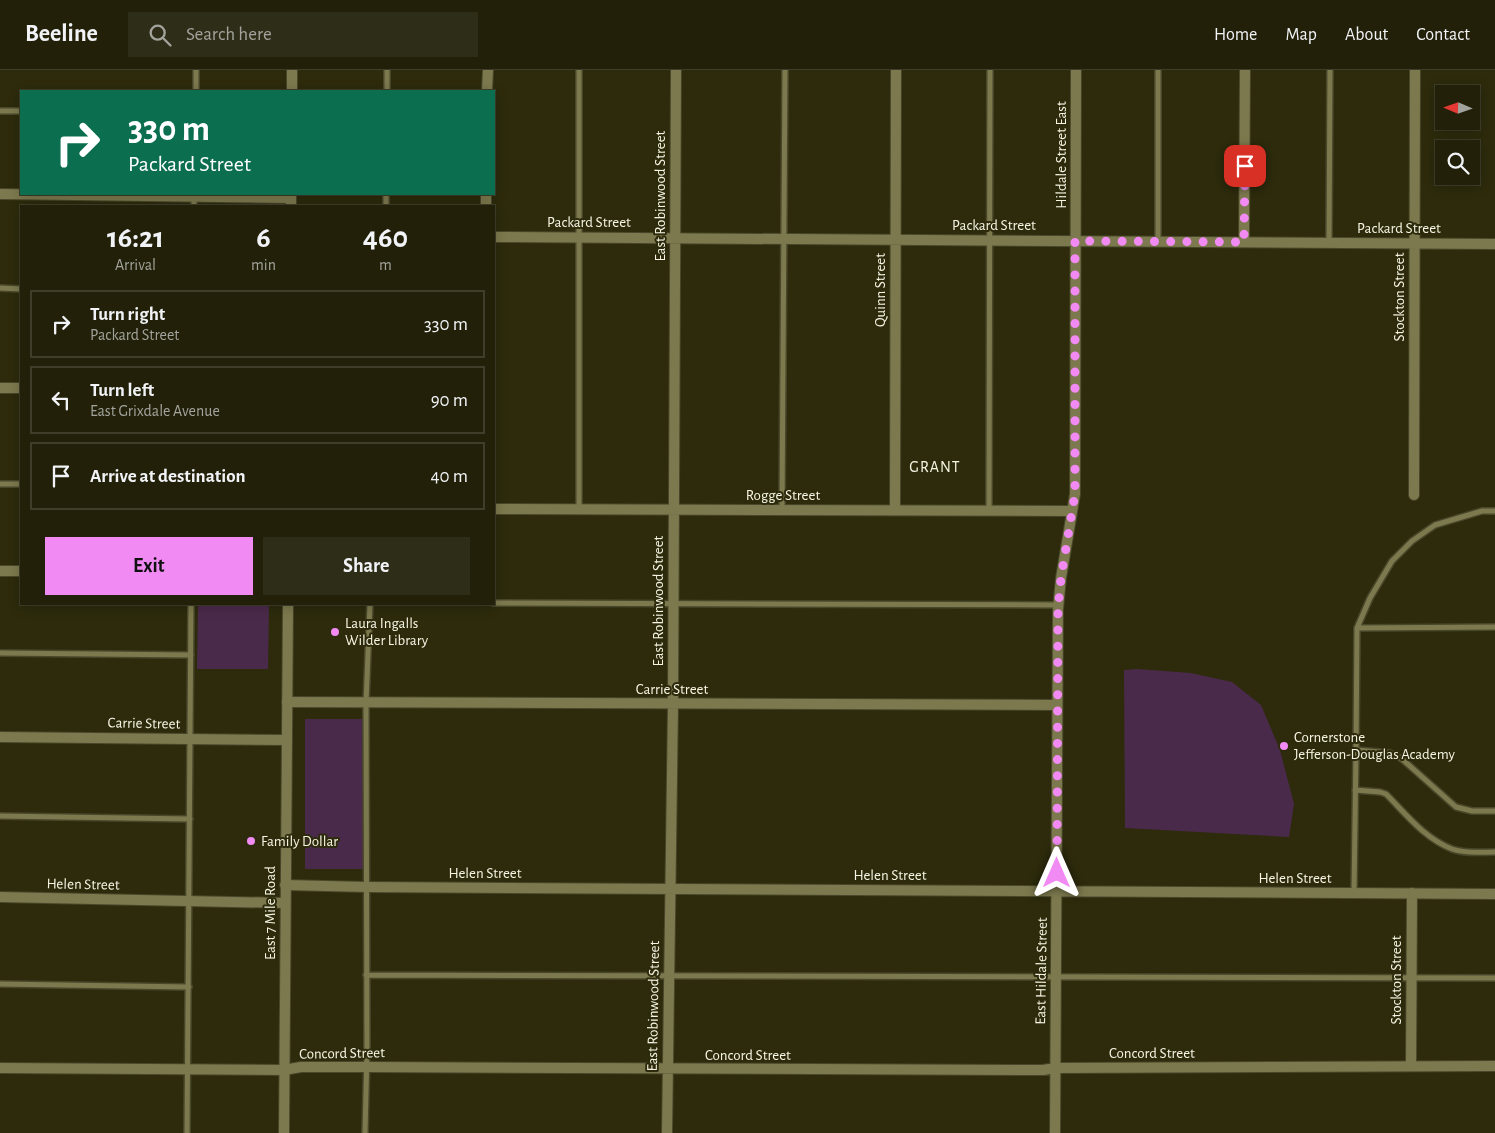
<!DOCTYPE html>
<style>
:root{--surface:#222009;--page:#2e2d17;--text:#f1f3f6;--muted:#a2a39c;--line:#3f3e2a;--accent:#f28af3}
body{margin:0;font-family:"Alegreya Sans",sans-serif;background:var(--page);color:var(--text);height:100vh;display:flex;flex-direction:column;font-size:19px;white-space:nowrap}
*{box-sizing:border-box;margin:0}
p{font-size:16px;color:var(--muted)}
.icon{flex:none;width:28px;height:28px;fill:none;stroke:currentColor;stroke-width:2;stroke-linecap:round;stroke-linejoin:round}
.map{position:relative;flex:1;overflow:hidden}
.side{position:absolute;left:20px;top:135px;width:475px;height:400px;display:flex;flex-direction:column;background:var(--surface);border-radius:0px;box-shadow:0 2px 12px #0003,0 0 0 1px var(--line)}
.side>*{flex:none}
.hud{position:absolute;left:20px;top:20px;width:475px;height:105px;border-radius:0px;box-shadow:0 2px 12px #0003,0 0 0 1px var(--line);background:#0b6e4f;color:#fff;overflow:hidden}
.needle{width:32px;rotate:272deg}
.buttons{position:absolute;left:1435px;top:15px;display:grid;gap:10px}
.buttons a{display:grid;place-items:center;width:45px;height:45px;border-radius:0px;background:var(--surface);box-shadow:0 2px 12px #0003,0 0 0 1px var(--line);font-size:25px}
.pin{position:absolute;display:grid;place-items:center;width:42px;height:42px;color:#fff;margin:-21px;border-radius:10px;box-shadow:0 2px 8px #0006}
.me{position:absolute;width:55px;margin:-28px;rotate:0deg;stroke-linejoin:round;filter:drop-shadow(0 0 4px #0008)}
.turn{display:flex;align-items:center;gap:18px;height:105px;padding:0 25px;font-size:22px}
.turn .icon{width:65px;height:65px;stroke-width:2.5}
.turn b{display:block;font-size:35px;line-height:42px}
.eta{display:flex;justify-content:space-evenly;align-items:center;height:85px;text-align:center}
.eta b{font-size:30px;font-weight:700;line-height:35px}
.primary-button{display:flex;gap:10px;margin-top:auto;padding:10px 25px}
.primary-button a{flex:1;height:58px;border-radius:0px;background:var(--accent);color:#111;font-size:20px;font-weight:700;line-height:58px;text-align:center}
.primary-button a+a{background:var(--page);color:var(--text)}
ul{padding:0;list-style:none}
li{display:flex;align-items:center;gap:15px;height:68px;margin:0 10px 8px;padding:0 15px;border:2px solid var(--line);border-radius:0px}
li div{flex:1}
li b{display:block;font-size:19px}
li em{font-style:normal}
header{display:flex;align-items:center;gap:30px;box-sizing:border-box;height:70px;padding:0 25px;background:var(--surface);border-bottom:1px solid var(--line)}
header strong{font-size:24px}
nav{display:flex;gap:28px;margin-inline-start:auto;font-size:18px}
.search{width:350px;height:45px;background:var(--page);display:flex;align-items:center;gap:12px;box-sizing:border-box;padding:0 18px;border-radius:0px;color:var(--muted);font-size:19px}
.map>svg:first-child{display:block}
.green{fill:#4a2a4a}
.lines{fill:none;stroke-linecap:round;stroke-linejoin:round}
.service-casing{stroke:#49472a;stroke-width:8}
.minor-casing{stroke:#49472a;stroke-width:12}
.tertiary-casing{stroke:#49472a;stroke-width:12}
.service{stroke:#7c794e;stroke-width:5}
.minor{stroke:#7c794e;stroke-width:10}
.tertiary{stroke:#7c794e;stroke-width:10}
.route{stroke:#f28af3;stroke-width:9;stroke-dasharray:0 16.2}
.poi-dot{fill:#f28af3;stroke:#2d2b0c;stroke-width:2}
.labels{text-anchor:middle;stroke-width:4;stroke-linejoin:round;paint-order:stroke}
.street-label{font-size:15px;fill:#f6f5e3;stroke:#2d2b0c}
.poi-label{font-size:15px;fill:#f6f5e3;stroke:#2d2b0c;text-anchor:start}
.neighbourhood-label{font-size:16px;letter-spacing:1px;fill:#f6f5e3;stroke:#2d2b0c}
</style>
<header>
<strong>Beeline</strong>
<div class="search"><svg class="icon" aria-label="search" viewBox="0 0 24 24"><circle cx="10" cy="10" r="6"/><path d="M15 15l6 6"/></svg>Search here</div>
<nav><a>Home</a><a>Map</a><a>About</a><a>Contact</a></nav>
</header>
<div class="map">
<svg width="1495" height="1063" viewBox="0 0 1495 1063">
<rect width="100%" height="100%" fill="#2d2b0c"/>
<!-- green -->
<path class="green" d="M198,534H269L268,599H197Z
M1137,599L1191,603L1232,612L1261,635L1280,680L1294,734L1289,767L1125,758L1124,600Z
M305,649H363V799H305Z"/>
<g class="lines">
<!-- service casing -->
<g class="service-casing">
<path id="service" d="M196,21V0
M387,21V0
M0,41H21
M194,136V127
M386,136V124
M1158,172V0
M1329,172L1330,0
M0,218L21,219
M0,414H21
M579,439V0
M782,440L785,0
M989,440L990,0
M494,533L1058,535
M1357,558L1495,557
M0,583L191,585
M1356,680L1357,558L1370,528L1392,491L1412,471L1435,455L1482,441H1495
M1355,720L1380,722L1386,724C1406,744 1424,768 1452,779C1465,784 1482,782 1495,782
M0,746L190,749
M1354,823L1356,680L1390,683L1402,689L1456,737L1472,741H1495
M366,905L1495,908
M0,914L189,917
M187,1063L191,534
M365,1063L367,981L366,633L370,534"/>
</g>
<!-- minor casing -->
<g class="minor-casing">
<path id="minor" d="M487,21L488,0
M0,124L291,128
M486,136V124
M494,167L1495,174
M1244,172L1245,0
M0,318H21
M1414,425L1415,0
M494,439L1072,441
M895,440L896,0
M0,501H21
M287,632L1057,635
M0,667L287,670
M285,815L366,817L1495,824
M0,827L285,833
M1411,996L1412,823
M0,998L284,1000L301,997H366L1043,1000L1055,998L1495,996
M667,1063L673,634L676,0
M1055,1063L1058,539L1061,508L1075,424L1076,0"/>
</g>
<!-- tertiary casing -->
<g class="tertiary-casing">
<path id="tertiary" d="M292,21V0
M291,136V124
M284,1063L288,534"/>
</g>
<!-- service -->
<use href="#service" class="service"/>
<!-- minor -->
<use href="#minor" class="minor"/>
<!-- tertiary -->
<use href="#tertiary" class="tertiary"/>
</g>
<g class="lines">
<!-- route -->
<path class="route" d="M1057,803L1058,539L1061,508L1075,424V171L1244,172L1245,96"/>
</g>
<!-- markers -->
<g class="poi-dot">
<circle cx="335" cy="562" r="5"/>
<circle cx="1284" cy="676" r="5"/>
<circle cx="251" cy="771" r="5"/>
</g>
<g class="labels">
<!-- street labels -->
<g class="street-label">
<text transform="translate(1061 85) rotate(-90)" y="5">Hildale Street East</text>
<text transform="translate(660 126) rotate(-90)" y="5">East Robinwood Street</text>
<text x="589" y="157">Packard Street</text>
<text x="994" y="160">Packard Street</text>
<text x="1399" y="163">Packard Street</text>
<text transform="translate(880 220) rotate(-90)" y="5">Quinn Street</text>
<text transform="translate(1399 227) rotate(-90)" y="5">Stockton Street</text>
<text x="783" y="430">Rogge Street</text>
<text transform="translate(658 531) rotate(-90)" y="5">East Robinwood Street</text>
<text x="672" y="624">Carrie Street</text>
<text transform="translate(144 653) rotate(1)" y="5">Carrie Street</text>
<text x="485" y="808">Helen Street</text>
<text x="890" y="810">Helen Street</text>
<text x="1295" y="813">Helen Street</text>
<text transform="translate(83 814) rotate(1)" y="5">Helen Street</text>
<text transform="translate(270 843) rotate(-90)" y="5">East 7 Mile Road</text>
<text transform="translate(1041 901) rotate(-89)" y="5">East Hildale Street</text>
<text transform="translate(1396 910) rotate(-90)" y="5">Stockton Street</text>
<text transform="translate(653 936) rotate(-89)" y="5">East Robinwood Street</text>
<text transform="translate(342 983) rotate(-1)" y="5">Concord Street</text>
<text x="1152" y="988">Concord Street</text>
<text x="748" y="990">Concord Street</text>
</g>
<!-- poi labels -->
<g class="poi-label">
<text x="345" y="558">Laura Ingalls<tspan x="345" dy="17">Wilder Library</tspan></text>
<text x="1294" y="672">Cornerstone<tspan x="1294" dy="17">Jefferson-Douglas Academy</tspan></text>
<text x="261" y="776">Family Dollar</text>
</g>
<!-- neighbourhood labels -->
<g class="neighbourhood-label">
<text x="935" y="402">GRANT</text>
</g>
</g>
</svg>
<div class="buttons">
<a><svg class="needle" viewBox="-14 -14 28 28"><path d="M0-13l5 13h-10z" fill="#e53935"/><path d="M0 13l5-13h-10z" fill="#a2a39c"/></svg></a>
<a><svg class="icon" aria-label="search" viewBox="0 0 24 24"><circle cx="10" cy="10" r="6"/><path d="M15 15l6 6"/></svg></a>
</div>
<div class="pin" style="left:1245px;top:96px;background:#d93025"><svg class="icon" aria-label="arrive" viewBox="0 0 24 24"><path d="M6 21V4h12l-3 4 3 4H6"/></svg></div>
<svg class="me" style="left:1057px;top:803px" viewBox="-20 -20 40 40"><path d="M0-17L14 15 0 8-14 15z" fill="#f28af3" stroke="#fff" stroke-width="4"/></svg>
<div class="hud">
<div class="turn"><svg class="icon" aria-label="right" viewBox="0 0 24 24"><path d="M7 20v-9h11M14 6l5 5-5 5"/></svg><div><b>330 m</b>Packard Street</div></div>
</div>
<section class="side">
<div class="eta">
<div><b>16:21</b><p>Arrival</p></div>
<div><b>6</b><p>min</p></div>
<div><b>460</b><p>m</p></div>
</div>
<ul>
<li><svg class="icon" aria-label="right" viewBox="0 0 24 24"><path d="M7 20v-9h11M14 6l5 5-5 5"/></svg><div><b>Turn right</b><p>Packard Street</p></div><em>330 m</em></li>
<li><svg class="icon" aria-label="left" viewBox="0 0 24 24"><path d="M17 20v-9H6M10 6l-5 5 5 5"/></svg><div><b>Turn left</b><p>East Grixdale Avenue</p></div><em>90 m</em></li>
<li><svg class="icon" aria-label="arrive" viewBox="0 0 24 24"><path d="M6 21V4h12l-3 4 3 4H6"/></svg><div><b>Arrive at destination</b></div><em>40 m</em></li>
</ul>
<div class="primary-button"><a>Exit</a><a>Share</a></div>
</section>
</div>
